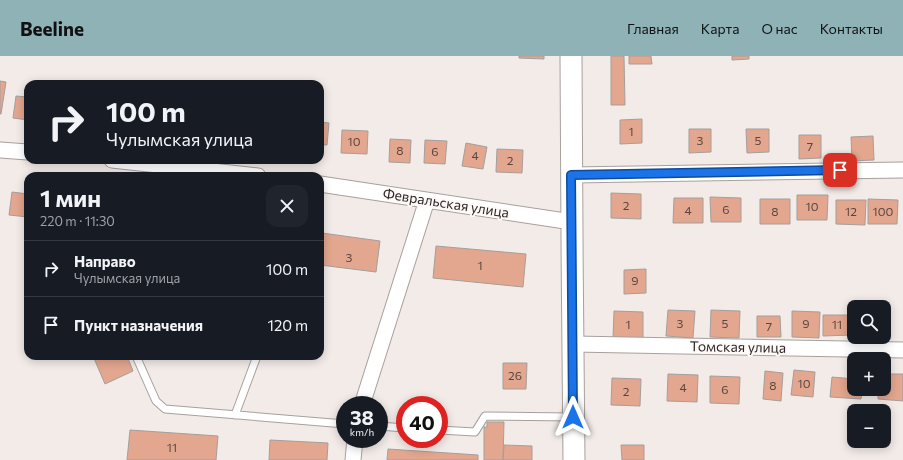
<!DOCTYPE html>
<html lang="ru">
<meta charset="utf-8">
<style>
:root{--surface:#171b24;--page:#20242c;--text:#f1f3f6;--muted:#9ea1a6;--line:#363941;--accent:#8eb2b6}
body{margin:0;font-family:Commissioner,sans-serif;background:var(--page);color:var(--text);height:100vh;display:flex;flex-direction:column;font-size:15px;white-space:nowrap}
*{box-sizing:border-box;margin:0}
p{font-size:13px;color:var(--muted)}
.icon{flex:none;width:22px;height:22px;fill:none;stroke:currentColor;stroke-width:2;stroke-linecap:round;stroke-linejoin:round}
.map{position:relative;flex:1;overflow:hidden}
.details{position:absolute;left:24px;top:116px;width:300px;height:188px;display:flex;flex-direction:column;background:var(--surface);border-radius:12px;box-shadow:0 2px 10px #0003}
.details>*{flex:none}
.top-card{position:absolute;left:24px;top:24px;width:300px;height:84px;border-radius:12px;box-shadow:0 2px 10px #0003;background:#171b24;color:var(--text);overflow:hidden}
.fabs{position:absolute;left:847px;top:244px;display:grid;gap:8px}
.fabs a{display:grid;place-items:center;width:44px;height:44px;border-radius:8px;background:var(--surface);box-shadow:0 2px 10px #0003;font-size:20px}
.speed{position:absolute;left:336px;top:340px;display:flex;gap:8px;font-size:20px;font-weight:700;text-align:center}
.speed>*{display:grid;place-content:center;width:52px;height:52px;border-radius:50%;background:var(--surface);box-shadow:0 2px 10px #0003;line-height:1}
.speed small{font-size:10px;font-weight:400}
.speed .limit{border:6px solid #d22;background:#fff;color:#111}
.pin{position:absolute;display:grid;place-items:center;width:34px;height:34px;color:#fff;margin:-17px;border-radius:8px;box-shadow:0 2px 6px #0006}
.me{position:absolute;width:44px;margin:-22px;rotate:0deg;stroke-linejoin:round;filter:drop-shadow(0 0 3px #0008)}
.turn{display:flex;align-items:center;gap:14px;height:84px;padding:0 16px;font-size:18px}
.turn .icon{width:52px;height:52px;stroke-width:2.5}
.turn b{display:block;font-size:28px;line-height:34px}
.round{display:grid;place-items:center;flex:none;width:42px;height:42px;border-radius:12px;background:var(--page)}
.summary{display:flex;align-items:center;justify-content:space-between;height:68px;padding:0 16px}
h1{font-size:24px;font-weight:700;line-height:30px}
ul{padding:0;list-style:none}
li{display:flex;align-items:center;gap:12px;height:56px;padding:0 16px;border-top:1px solid var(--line)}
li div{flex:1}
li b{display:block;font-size:15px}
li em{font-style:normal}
header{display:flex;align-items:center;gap:24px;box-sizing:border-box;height:56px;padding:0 20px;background:var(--accent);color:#111}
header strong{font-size:19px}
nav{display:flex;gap:22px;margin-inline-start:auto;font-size:14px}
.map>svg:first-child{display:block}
.building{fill:#e3a68e;stroke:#a59e9c}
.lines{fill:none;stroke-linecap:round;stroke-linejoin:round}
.lane-casing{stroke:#a7a09d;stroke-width:9}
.street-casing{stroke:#a7a09d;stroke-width:17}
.secondary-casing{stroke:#a7a09d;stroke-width:23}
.lane{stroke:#fff;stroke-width:7}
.street{stroke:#fff;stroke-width:15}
.secondary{stroke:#fff;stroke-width:21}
.route-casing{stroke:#114b97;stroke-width:10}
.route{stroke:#1a73e8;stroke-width:7}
.labels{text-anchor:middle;stroke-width:4;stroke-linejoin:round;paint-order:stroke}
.number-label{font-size:12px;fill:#594841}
.street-label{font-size:14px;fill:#2b2827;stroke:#fef8f6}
</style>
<header>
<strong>Beeline</strong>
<nav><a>Главная</a><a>Карта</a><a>О нас</a><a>Контакты</a></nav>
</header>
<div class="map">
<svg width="903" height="404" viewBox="0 0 903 404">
<rect width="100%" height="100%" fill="#f2ebe8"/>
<!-- building -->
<path class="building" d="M519,0H544V3L519,2Z
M611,0H624L625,49H611Z
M629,0H651L652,8H629Z
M732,0H749V3L732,4Z
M0,25L6,26L1,58H0Z
M16,40L28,41V64L13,62Z
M642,63V87L620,88V64Z
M320,66L329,67L327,89H320Z
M689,73H711V96L689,97Z
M746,73H769V96L747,97Z
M342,74L368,75L367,98L341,97Z
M799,79H821V102L799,103Z
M873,80L874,104L852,105L851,81Z
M390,83L411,84L410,107L389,106Z
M425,84L447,85L445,108L424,107Z
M466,87L487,91L483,113L462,110Z
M497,93L523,94L522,117L496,116Z
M12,136L28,138V161L9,159Z
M611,137L641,138V163L611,162Z
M797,139H828L827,164H797Z
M710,141L741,142V166H711Z
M674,142H703V167H673Z
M760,143H790V168H760Z
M868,143L898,144L897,168H868Z
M836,144H866L865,169L836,168Z
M322,177L380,185L376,216L320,209V196Z
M436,190L526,198L523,231L433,222Z
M646,213V237L624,238V214Z
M668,254L695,255L693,282L666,280Z
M711,254L740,255L739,282L710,281Z
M614,255L643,256V283L613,282Z
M792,255L820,256L819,282L792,281Z
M884,255H888L887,280H884Z
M823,259H851L852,279L823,280Z
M757,260H780L781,281H757Z
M93,300H127L133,315L105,328Z
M503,307H527L526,333H503Z
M794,314L815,316L813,341L791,339Z
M765,315L783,317L781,345L763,343Z
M668,318L698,319L697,346L667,345Z
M884,318H903V345L878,343V333H884Z
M710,320L740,321L739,348L710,347Z
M832,321L854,323V333H862L861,343L830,341Z
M612,322L641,323L640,350L611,349Z
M487,366H504L503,404H484V371H487Z
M130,374L218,380L216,404H127Z
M270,384L328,387L327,404H269Z
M504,389L532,390V404H503Z
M621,389H644V404H622Z
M388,393L478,399V404H387Z"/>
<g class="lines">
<!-- lane casing -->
<g class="lane-casing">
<path id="lane" d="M136,300L156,345L165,353L345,368
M235,359L257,300
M379,370L405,372
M439,374L475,376L485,360L572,361"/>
</g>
<!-- street casing -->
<g class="street-casing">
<path id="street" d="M0,94L28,96
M112,104L258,120
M571,119L903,114
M320,128L572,166
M573,288L903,294
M362,349L427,144
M353,404L355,383"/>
</g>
<!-- secondary casing -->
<g class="secondary-casing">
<path id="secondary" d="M571,0C571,135 573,269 574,404"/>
</g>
<!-- lane -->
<use href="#lane" class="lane"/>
<!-- street -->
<use href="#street" class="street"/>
<!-- secondary -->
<use href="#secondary" class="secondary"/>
</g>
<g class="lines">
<!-- route casing -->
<g class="route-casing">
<path id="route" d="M573,361L571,119L840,114"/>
</g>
<!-- route -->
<use href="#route" class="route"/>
</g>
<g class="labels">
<!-- number labels -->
<g class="number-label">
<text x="631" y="80">1</text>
<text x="700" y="89">3</text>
<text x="758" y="89">5</text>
<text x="354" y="90">10</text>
<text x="810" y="95">7</text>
<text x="400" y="99">8</text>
<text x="435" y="100">6</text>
<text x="475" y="104">4</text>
<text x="510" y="109">2</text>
<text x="626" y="154">2</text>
<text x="812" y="155">10</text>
<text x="726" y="158">6</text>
<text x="688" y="159">4</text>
<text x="775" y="160">8</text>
<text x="851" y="160">12</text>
<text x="883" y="160">100</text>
<text x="349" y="206">3</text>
<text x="480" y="214">1</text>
<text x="635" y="229">9</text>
<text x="680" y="272">3</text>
<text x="725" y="272">5</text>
<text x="806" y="272">9</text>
<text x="628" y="273">1</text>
<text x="837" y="273">11</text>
<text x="769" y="275">7</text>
<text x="515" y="324">26</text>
<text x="804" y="332">10</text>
<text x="773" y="334">8</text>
<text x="683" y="336">4</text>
<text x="725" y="338">6</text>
<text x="626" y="340">2</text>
<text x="172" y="396">11</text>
</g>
<!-- street labels -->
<g class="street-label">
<text transform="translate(446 147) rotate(9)" y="5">Февральская улица</text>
<text transform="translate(738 291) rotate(1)" y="5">Томская улица</text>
</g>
</g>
</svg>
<div class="fabs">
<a><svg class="icon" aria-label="search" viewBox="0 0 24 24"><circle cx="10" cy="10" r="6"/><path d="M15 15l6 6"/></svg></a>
<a>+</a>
<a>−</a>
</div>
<div class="speed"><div>38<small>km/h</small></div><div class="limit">40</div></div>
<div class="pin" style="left:840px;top:114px;background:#d93025"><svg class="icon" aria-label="arrive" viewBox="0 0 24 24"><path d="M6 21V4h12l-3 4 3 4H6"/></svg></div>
<svg class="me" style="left:573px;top:361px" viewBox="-20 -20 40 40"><path d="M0-17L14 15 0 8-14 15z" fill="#1a73e8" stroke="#fff" stroke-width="4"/></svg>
<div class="top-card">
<div class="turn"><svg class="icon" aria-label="right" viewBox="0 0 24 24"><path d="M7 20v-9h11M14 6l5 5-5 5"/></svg><div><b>100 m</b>Чулымская улица</div></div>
</div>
<section class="details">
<div class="summary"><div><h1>1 мин</h1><p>220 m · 11:30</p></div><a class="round"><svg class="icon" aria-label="close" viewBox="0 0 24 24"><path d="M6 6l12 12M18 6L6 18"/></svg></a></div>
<ul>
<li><svg class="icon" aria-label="right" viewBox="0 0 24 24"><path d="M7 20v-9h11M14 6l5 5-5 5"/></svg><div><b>Направо</b><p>Чулымская улица</p></div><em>100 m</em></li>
<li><svg class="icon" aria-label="arrive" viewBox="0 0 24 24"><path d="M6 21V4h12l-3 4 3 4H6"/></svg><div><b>Пункт назначения</b></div><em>120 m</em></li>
</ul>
</section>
</div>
